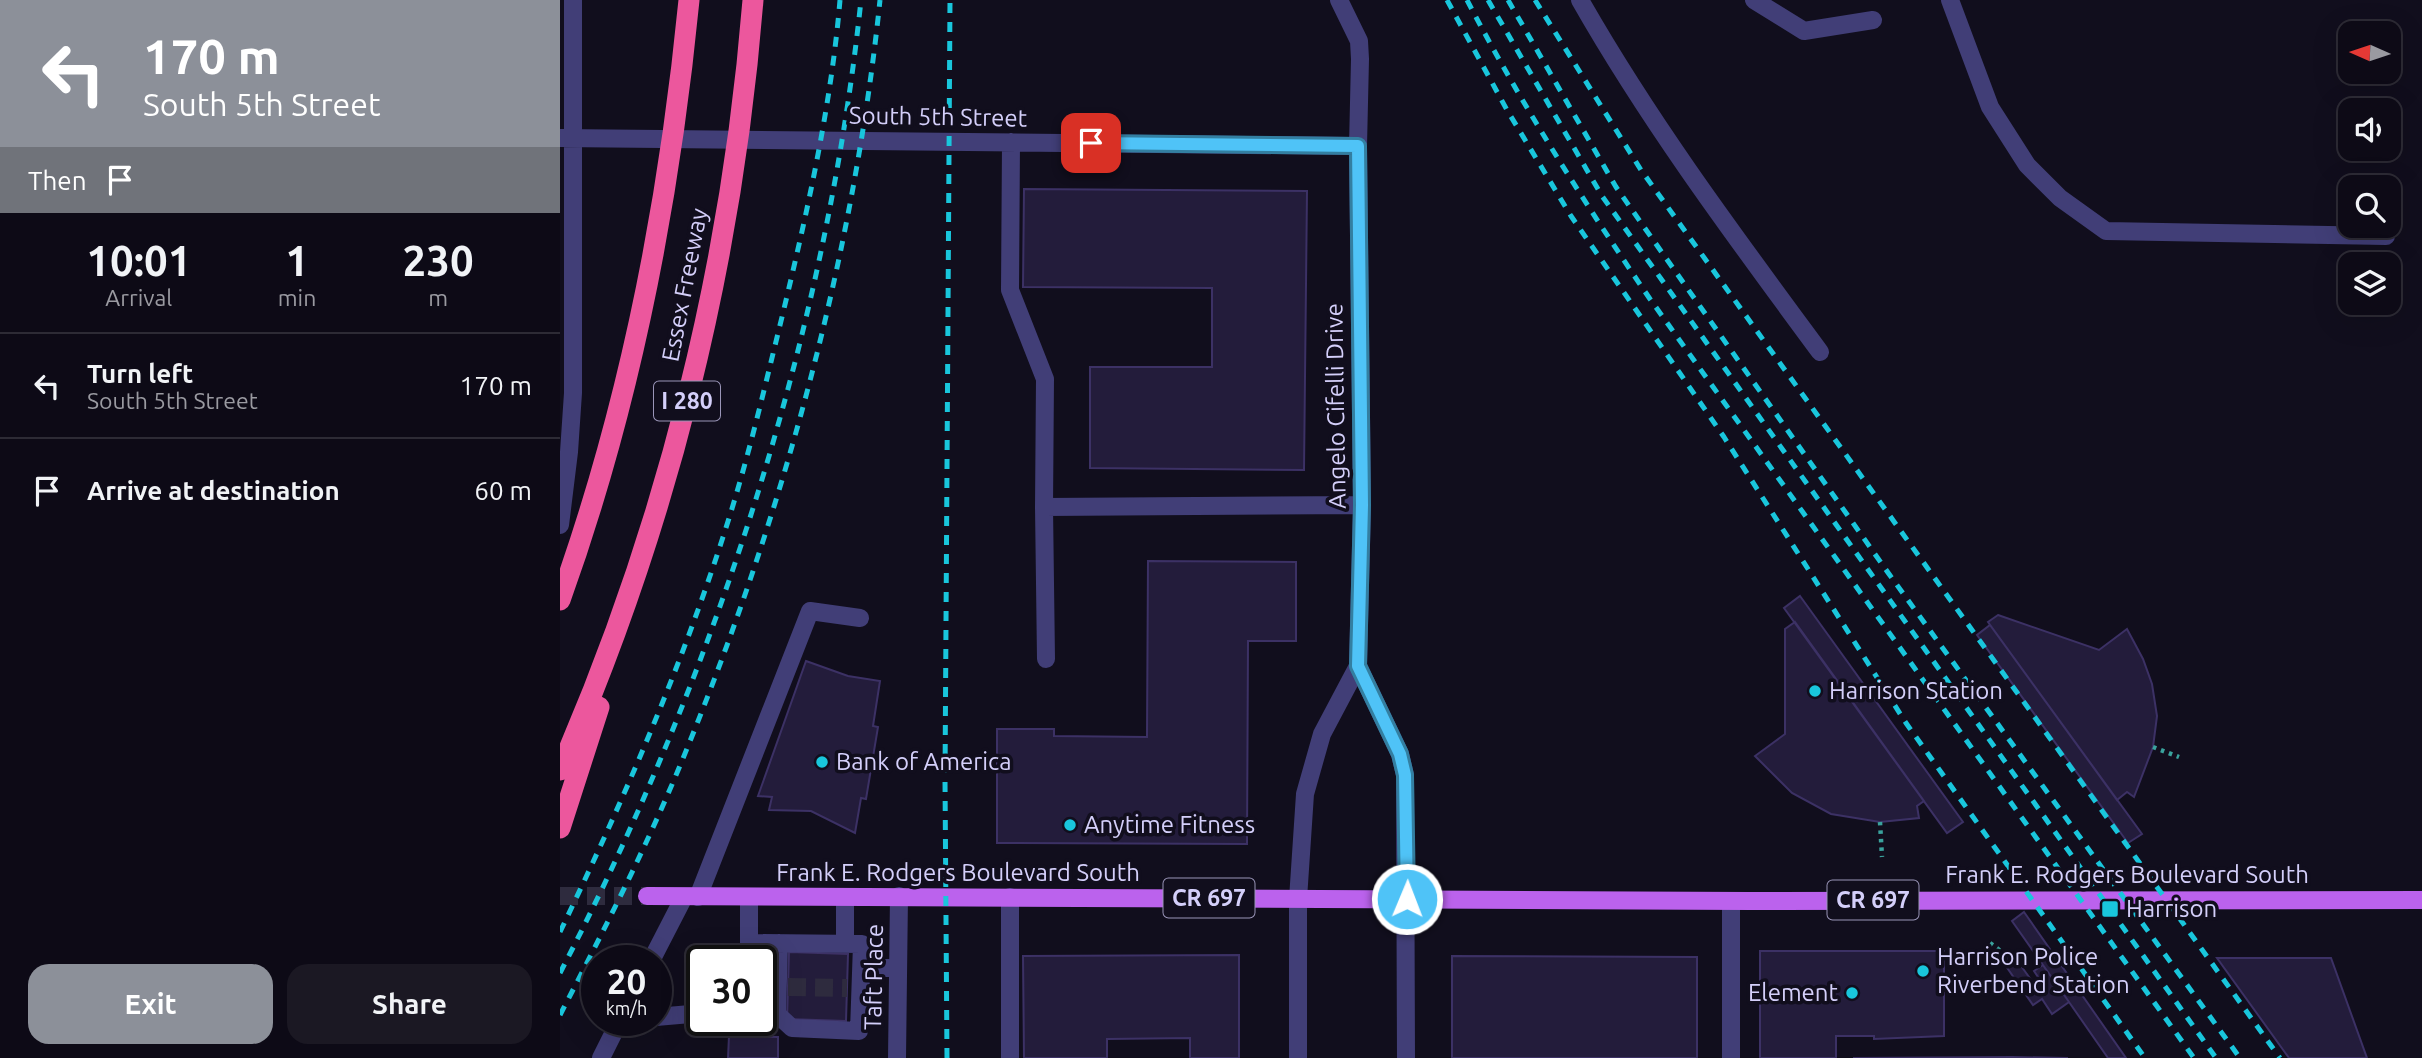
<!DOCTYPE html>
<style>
:root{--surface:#0d0a16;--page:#1b1823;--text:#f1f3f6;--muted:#9a9aa1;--line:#2d2b35;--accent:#8c9099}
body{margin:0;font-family:Ubuntu,sans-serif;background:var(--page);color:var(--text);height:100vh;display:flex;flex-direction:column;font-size:26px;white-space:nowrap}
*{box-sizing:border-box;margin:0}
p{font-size:23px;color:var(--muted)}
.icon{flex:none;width:38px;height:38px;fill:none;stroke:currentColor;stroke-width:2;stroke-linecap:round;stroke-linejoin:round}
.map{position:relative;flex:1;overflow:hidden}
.side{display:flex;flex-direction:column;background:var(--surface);width:560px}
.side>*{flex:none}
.guide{background:#8c9099;color:#fff;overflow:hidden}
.needle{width:46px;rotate:273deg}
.controls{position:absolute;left:1778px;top:21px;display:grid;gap:14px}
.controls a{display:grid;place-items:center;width:63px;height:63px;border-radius:14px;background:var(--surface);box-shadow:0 7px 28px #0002,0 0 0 2px var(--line);font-size:35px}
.speed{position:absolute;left:21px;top:945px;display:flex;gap:14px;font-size:35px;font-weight:700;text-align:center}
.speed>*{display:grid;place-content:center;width:91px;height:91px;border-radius:50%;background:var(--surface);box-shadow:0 7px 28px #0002,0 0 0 2px var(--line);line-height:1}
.speed small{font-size:18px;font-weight:400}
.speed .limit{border:4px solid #111;border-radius:10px;background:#fff;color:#111}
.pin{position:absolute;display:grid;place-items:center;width:60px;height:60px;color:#fff;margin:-30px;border-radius:14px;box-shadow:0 4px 10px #0006}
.me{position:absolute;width:77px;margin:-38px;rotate:1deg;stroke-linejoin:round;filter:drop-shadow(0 0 5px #0008)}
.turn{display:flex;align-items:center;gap:24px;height:147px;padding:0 28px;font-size:32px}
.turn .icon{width:91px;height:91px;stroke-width:2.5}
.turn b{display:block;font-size:49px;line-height:60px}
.then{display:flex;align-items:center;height:66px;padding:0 28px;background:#0003;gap:14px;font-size:26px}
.eta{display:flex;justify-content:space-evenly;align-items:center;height:119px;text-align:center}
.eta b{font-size:42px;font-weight:600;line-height:49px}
.button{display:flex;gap:14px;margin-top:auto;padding:14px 28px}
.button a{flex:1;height:80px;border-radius:21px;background:var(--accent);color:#fff;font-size:28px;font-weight:600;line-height:80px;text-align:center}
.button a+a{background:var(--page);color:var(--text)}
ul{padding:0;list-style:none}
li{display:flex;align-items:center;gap:21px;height:105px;padding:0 28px;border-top:2px solid var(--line)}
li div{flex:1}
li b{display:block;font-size:26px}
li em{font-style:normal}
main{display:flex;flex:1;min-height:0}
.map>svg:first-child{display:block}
.building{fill:#231c3b;stroke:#3c3165;stroke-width:2}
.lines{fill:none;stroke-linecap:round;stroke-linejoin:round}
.minor-tunnel{stroke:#2e2b3e;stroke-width:18;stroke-dasharray:18 9;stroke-linecap:butt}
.major-tunnel{stroke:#2e2b3e;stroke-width:18;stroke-dasharray:18 9;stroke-linecap:butt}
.path{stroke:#3aa29d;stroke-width:4.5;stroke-dasharray:3.5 5;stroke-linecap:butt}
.minor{stroke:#413e77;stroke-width:18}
.major{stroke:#bb62ed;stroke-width:18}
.highway{stroke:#ec579d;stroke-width:21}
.rail{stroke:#19c6dc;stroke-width:5;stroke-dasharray:10 9;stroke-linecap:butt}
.route-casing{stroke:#337fa1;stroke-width:18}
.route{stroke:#4fc3f7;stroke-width:12}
.poi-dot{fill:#19c6dc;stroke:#110e1d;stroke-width:2.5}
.labels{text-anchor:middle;stroke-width:7;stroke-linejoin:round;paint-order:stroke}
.shield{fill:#110e1d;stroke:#9a95b8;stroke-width:2}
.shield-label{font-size:23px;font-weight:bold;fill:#d4cffa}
.street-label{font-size:24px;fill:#d4cffa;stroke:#110e1d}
.poi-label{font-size:24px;fill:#d4cffa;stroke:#110e1d;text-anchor:start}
</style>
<main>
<section class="side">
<div class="guide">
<div class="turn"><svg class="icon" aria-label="left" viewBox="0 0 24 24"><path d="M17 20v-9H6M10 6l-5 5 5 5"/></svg><div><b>170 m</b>South 5th Street</div></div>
<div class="then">Then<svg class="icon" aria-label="arrive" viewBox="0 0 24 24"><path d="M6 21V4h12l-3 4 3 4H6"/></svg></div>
</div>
<div class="eta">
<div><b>10:01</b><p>Arrival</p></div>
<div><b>1</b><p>min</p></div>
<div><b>230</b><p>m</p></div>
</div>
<ul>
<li><svg class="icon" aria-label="left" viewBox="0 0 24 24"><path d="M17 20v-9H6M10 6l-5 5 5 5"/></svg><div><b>Turn left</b><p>South 5th Street</p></div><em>170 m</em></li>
<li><svg class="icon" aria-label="arrive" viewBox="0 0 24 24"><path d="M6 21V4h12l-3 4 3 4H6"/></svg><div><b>Arrive at destination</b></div><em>60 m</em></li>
</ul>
<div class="button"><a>Exit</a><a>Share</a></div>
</section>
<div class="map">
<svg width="1862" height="1058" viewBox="0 0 1862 1058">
<rect width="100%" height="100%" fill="#110e1d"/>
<!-- building -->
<path class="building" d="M464,189L747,191L744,470L530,468V367H652V288L463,287Z
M588,561L736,562V641H688L687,844L437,843V729H494V736L587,737Z
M1240,596L1403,822L1387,833L1224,608Z
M1438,615L1539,650L1567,629L1583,659L1592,684L1597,716L1593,747L1574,797L1567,792L1557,800L1428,622Z
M1235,622L1364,801L1357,806L1359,818L1320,822L1271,814L1232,793L1195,756L1225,734V629Z
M1430,625L1582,834L1568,843L1417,635Z
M246,661L288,676L320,681L313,726L318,727L306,799L301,798L295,833L251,811L209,810L212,797L198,796Z
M1464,912L1566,1058H1548L1509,1002L1452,921Z
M1200,951H1384V1036L1314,1039V1036H1276V1058H1200Z
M229,952L288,954L286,1021L227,1019Z
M1451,952L1474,984L1480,980L1474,971L1483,965L1509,1002L1492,1014L1482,999L1473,1005L1441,959Z
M679,955V1058H630V1038L547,1039V1058H464L463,956Z
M892,956L1137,957V1058H892Z
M1657,958H1771L1807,1058H1729Z
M169,1036L218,1037V1058H168Z
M1452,1057L1508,1058H1293Z"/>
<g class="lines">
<!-- minor-tunnel -->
<path class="minor-tunnel" d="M228,987L287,988"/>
<!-- major-tunnel -->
<path class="major-tunnel" d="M0,896H87"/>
<!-- path -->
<path class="path" d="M1593,747L1619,757
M1320,822L1322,857
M1430,943L1446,955"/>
<!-- minor -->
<path class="minor" d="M1020,0C1090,123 1176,238 1260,352
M1194,0L1244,31L1313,20
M1390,0L1430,107L1467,165L1500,198L1546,231L1826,236
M0,138L798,146
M451,142L450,290L485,379L484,507
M0,525L9,452L13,393V0
M486,659L484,507L802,505
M798,666L840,754L845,775L846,1058
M138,897L250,611L300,618
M189,897V943L302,944L299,1031L232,1028L217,1014H201
M285,897V943
M1171,901V1058
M91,961L124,897
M302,968H338
M217,1014L219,943
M96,1017L142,1013
M41,1058L60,1020
M337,1058L339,896
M450,1058V897
M738,1058V899L745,794L762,734L798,666L802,505L798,146L800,59L799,41L779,0"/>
<!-- major -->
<path class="major" d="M87,896L1188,901L1862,900"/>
<!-- highway -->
<path class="highway" d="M0,600C70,406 109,205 129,0
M0,770C107,526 172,265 193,0
M0,828L39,707"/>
<!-- rail -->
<path class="rail" d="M887,0L947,110L1011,216L1164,437L1346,723L1585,1058
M907,0C961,104 1024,202 1090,299L1634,1058
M928,0L1042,196L1656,1058
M948,0L1056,187L1084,227L1329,574L1680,1058
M975,0L1081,170L1720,1058
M0,932C62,803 119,673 163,537C187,464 204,390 222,317C247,213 271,107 280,0
M0,973C155,675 266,335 301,0
M0,1015C42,934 84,852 119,768C220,525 293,262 320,0
M387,1058L385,779L390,0"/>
</g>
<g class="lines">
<!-- route casing -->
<g class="route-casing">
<path id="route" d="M531,143L798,146L802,505L798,666L840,754L845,775L847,899"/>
</g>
<!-- route -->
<use href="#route" class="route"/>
</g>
<!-- markers -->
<g class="poi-dot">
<circle cx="1255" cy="691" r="7"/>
<circle cx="262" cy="762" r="7"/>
<circle cx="510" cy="825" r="7"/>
<rect x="1541" y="900" width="18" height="18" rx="3.5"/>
<circle cx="1363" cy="971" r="7"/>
<circle cx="1292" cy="993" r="7"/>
</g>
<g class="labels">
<!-- shield labels -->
<g class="shield">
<rect x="94" y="381.5" width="66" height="39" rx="5"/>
<rect x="603.5" y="878.5" width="91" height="39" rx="5"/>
<rect x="1267.5" y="880.5" width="91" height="39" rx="5"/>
</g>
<g class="shield-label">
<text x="127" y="409">I 280</text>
<text x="649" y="906">CR 697</text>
<text x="1313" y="908">CR 697</text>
</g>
<!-- street labels -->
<g class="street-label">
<text transform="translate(378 117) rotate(1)" y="8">South 5th Street</text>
<text transform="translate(125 285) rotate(-79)" y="8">Essex Freeway</text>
<text transform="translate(776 406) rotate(-91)" y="8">Angelo Cifelli Drive</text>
<text x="398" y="881">Frank E. Rodgers Boulevard South</text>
<text x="1567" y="883">Frank E. Rodgers Boulevard South</text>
<text transform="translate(314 977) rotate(-89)" y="8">Taft Place</text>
</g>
<!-- poi labels -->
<g class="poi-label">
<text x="1269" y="699">Harrison Station</text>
<text x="276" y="770">Bank of America</text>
<text x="524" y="833">Anytime Fitness</text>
<text x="1566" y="917">Harrison</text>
<text x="1377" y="965">Harrison Police<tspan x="1377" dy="28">Riverbend Station</tspan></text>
<text x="1278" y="1001" text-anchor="end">Element</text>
</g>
</g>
</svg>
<div class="controls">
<a><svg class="needle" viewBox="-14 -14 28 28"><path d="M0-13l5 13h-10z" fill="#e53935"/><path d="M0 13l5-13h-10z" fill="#9a9aa1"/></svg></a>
<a><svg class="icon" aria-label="sound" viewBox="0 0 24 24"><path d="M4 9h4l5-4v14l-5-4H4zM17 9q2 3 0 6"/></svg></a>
<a><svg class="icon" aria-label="search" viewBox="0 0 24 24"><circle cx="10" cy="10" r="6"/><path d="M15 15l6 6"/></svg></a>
<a><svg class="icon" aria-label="layers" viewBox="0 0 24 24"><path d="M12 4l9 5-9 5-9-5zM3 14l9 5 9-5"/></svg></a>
</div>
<div class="speed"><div>20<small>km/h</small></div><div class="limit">30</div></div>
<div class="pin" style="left:531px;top:143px;background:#d93025"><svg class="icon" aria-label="arrive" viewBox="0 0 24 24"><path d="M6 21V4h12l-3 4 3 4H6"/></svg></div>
<svg class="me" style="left:847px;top:899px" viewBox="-20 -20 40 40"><circle r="17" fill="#4fc3f7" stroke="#fff" stroke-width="3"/><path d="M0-11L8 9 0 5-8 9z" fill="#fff"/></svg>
</div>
</main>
